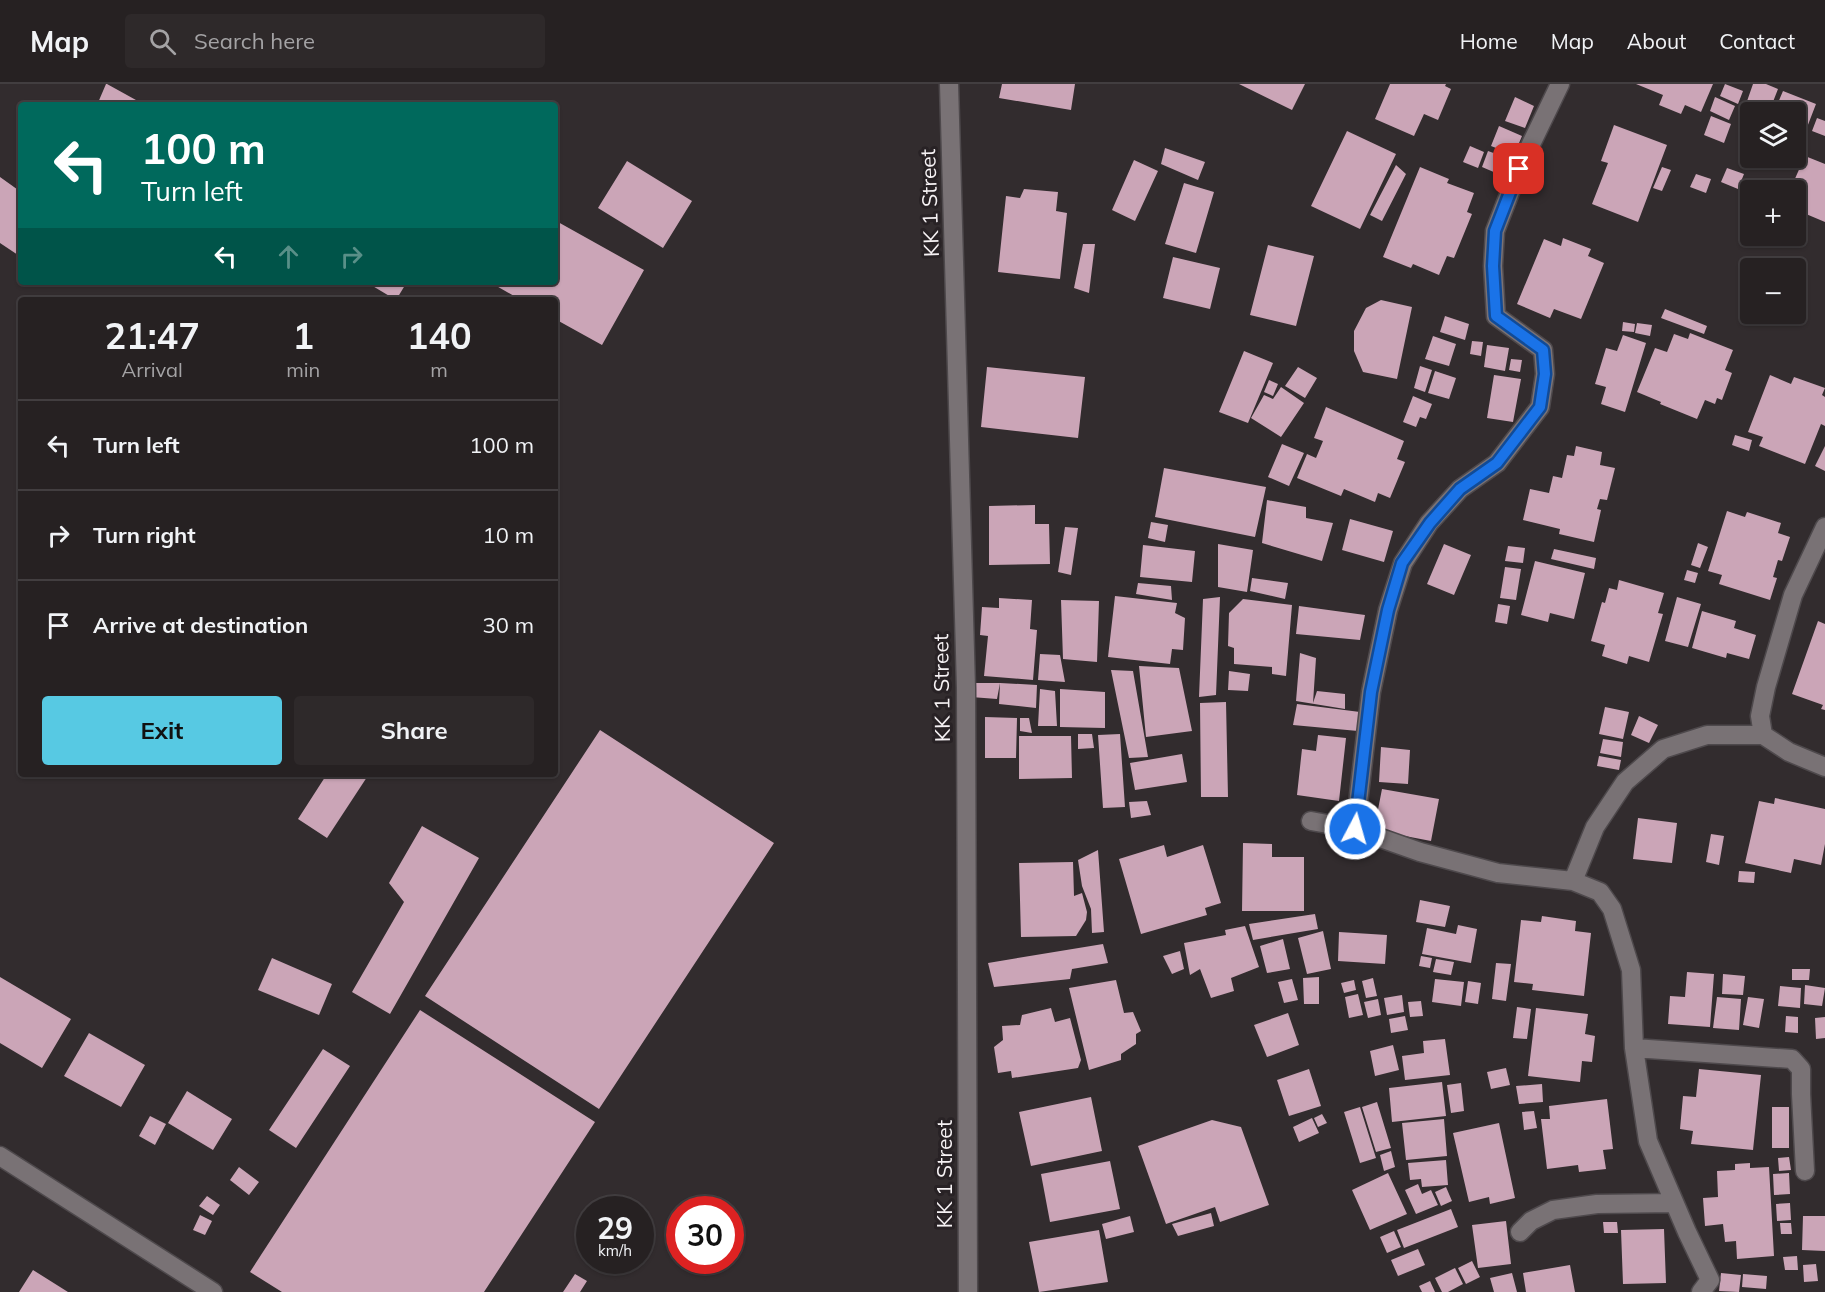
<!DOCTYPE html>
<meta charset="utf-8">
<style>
:root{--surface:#262122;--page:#2e292a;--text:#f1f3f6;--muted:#a4a3a5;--line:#423e40;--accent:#57c9e3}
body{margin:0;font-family:Mulish,sans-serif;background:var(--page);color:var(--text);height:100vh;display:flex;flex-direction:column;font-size:22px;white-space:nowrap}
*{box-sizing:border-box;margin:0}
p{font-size:20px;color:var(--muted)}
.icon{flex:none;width:33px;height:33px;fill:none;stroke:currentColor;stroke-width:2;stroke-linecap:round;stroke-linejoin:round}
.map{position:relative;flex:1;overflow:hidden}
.sheet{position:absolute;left:18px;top:213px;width:540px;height:480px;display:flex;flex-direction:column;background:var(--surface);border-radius:6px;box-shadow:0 2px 4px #0004,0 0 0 2px var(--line)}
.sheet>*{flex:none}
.banner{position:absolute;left:18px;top:18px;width:540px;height:183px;border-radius:6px;box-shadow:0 2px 4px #0004,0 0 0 2px var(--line);background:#00695c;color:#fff;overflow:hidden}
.fabs{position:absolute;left:1740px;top:18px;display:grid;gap:12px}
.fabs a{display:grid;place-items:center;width:66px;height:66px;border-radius:6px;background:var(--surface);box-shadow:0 2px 4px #0004,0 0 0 2px var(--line);font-size:30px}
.speed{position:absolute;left:576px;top:1112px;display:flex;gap:12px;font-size:30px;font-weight:700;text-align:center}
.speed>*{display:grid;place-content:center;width:78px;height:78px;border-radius:50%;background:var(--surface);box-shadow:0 2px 4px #0004,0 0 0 2px var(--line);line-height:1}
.speed small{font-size:15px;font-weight:400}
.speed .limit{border:9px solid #d22;background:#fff;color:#111}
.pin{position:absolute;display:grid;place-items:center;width:51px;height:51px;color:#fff;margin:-26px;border-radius:12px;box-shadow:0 3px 9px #0006}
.me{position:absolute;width:66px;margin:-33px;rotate:6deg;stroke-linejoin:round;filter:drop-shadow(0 0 4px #0008)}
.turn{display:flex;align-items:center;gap:21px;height:126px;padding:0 24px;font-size:27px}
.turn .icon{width:78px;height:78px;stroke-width:2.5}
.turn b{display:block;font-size:42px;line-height:51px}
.lanes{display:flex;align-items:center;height:57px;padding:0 24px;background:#0003;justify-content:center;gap:30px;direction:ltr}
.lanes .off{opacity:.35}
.eta{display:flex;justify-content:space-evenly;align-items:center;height:102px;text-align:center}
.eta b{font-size:36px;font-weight:700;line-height:42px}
.primary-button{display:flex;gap:12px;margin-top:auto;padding:12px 24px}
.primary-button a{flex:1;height:69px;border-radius:6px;background:var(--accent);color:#111;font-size:24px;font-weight:700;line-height:69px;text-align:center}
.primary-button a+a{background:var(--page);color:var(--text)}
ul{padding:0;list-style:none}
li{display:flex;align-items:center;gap:18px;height:90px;padding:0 24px;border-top:2px solid var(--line)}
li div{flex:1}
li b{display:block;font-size:22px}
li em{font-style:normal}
header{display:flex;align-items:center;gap:36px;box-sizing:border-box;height:84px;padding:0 30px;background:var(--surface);border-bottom:2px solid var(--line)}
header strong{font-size:28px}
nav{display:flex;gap:33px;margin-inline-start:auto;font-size:21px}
.search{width:420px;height:54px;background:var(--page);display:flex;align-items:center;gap:15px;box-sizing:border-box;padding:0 21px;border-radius:6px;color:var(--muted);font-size:22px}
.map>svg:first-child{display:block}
.building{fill:#cba5b7}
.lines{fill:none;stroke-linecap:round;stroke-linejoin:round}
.minor-casing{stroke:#4e494c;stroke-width:21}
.minor{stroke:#797275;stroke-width:18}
.route-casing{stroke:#114b97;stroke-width:15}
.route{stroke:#1a73e8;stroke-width:10}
.labels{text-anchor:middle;stroke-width:6;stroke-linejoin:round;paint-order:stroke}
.street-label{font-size:21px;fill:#f6f2f4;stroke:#282225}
</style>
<header>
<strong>Map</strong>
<div class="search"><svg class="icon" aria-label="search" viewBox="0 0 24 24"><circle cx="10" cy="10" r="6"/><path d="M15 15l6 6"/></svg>Search here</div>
<nav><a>Home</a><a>Map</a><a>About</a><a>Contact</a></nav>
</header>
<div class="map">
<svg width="1825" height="1208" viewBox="0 0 1825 1208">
<rect width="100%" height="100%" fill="#322c2e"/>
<!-- building -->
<path class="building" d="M106,0H107L145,21H97Z
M1002,0H1075L1071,26L999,14Z
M1239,0H1305L1292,26Z
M1390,0H1446L1445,2L1451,5L1438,36L1424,30L1414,52L1375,35Z
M1636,0H1713L1701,28L1685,21L1681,30L1659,21L1663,11Z
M1725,0L1743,7L1738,20L1720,12Z
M1753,0H1766L1778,5L1769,28L1746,20Z
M1783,7L1816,20L1806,46L1796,42V28H1774Z
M1515,13L1534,22L1525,44L1505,37Z
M1715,13L1735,22L1729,36L1710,27Z
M1749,26L1750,27V52L1739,48Z
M1711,32L1731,40L1724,59L1704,51Z
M1817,34L1825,37V52L1812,47Z
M1614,41L1667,61L1638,138L1592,120L1608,79L1601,77Z
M1499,42L1522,52L1514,71L1491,62Z
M1347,47L1396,70L1360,145L1311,122Z
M1470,62L1484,68L1478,84L1463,78Z
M1165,64L1205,78L1198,96L1161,80Z
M1488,67L1510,75L1503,92L1482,83Z
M1805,72L1825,80V138L1806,130L1808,126L1796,120V106H1790Z
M1134,76L1158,87L1135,137L1112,126Z
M627,77L692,117L663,164L598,124Z
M1396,81L1406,90L1382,137L1370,131Z
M1420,83L1449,95L1447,99L1474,109L1467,128L1472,130L1454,174L1447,172L1439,191L1413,180L1411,184L1383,173Z
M1662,83L1671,86L1662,107L1653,104Z
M1727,84L1744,90L1738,105L1721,98Z
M1696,90L1711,95L1706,109L1690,103Z
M0,93L21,108V173L0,159Z
M1184,99L1214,108L1196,169L1165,160Z
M1024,105L1058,108L1056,127L1067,129L1060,195L998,188L1006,112L1020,114Z
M558,138L644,186L602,261L555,235V216H521L493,200L494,198H555V144Z
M1563,154L1591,165L1588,172L1604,179L1581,235L1554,225L1550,234L1517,220L1544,155L1561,162Z
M1083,160H1095L1089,209L1074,204Z
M1268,161L1314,172L1296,242L1250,231Z
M1173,173L1220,184L1210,225L1163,214Z
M366,198H407L396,216Z
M1381,216L1412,223L1397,295L1363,288L1354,267V247L1366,224Z
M1665,225L1707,242L1704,250L1661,234Z
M1445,232L1469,240L1465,256L1440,248Z
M1623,238L1635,240L1634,248L1622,247Z
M1637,239L1652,241L1650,252L1635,249Z
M1690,249L1733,266L1725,286L1732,289L1722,316L1717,314L1715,320L1705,316L1697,335L1660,320L1661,318L1637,308L1655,264L1667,268L1674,250L1688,255Z
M1623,251L1646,259L1625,328L1601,320L1606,303L1595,300L1606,264L1617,267Z
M1433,252L1456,260L1449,282L1425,275Z
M1472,257L1483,258L1481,272L1470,270Z
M1487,261L1509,264L1505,287L1484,283Z
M1244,267L1273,279L1248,339L1219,328Z
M1511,275L1522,276L1520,288L1509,286Z
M1420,282L1432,286L1425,308L1414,304Z
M987,283L1085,293L1078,354L981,343Z
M1298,283L1317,294L1305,314L1285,302Z
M1435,287L1456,294L1449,315L1428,309Z
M1494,291L1521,295L1513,338L1487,334Z
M1770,291L1791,300L1794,293L1825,304L1822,311L1825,313V342L1821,340L1805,380L1759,362L1763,353L1748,348Z
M1269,296L1278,300L1273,312L1264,308Z
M1281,303L1304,319L1281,353L1251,334L1264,311L1273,315Z
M1413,312L1432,320L1426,335L1420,333L1416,343L1403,338Z
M1326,323L1404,357L1397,375L1405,378L1390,414L1378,409L1375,418L1344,405L1341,412L1297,394L1307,370L1316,374L1323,357L1314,354Z
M1735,351L1752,356L1749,367L1732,361Z
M1282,360L1304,369L1289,402L1268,393Z
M1576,362L1602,368L1600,381L1615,384L1607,416L1600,415L1597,425L1601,426L1594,458L1559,450L1560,445L1523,436L1530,405L1549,409L1553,392L1562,394L1567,371L1574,372Z
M1825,362V387L1815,382Z
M1164,384L1266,403L1255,453L1155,433Z
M1267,416L1306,423V434L1333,439L1322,477L1262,459Z
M1035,421V440H1049L1050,480L989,481V422Z
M1727,427L1745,433L1747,428L1781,439L1778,449L1790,453L1782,477L1778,476L1773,493L1777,494L1770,516L1719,500L1722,491L1708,487Z
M1350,435L1393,447L1384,478L1342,466Z
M1151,438L1168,441L1165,458L1148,454Z
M1065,443L1078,444L1071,491L1058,488Z
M1698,459L1708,463L1700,484L1691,481Z
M1218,460L1253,466L1247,508L1218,503Z
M1444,460L1471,471L1454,511L1427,500Z
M1143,461L1195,467L1192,498L1140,493Z
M1508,462L1525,464L1523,479L1505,477Z
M1554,465L1596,474L1594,485L1551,475Z
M1535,477L1585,489L1574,535L1550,529L1548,538L1521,531Z
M1505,483L1521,485L1516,516L1500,514Z
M1687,486L1698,489L1695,499L1684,496Z
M1252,494L1288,499L1285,515L1250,507Z
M1619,496L1664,509L1658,529L1663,530L1649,578L1629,572L1627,580L1602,572L1605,561L1591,557L1602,518L1605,519L1609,504L1617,506Z
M1138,499L1171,502L1172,516L1136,510Z
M1115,512L1177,519L1175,529L1185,534L1183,566L1172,565L1170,580L1108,573Z
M1220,513L1216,611L1199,613L1203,515Z
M1677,513L1701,520L1688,563L1665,557Z
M999,514L1032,516L1030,545L1037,546L1033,596L984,592L988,552L980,551L982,523L999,524Z
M1243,515L1292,521L1286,592L1272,590V583L1234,580V564L1228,562L1229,529Z
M1061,516L1099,517L1097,578L1063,575Z
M1498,520L1510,522L1507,540L1495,538Z
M1299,522L1365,531L1360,556L1296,550Z
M1702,527L1736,537L1734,544L1756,551L1749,575L1727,569L1726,574L1692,564Z
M1818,537L1825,540V626L1821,625L1823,621L1792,610Z
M1300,569L1316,574L1313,619L1317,607L1345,610V625L1296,617Z
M1040,570L1060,571L1065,598L1038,596Z
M1139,582L1179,584L1192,647L1146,653Z
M1111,586L1133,587L1148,673L1129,674Z
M1229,587L1250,590L1248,607L1228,606Z
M971,599H1000L997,615L971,613Z
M1000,599L1037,601L1036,624L999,620Z
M1040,605L1055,607L1057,642H1038Z
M1060,605L1105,608V644L1060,643Z
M1226,618L1228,713H1201L1200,619Z
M1297,620L1360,628L1358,647L1293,641Z
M1605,623L1629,628L1623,655L1599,650Z
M1639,632L1658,641L1649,659L1631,651Z
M985,633L1017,634L1016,674H985Z
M1020,634H1029L1032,649L1020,647Z
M600,646L774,759L599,1025L425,912Z
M1078,650H1092L1094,664L1078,665Z
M1120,650L1125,723L1103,724L1098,651Z
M1318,651L1346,654L1339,717L1297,711L1302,665L1316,667Z
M1019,652H1071L1072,694L1019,695Z
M1603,655L1623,658L1621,673L1600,669Z
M1381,663L1410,666L1408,700L1379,698Z
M1182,670L1187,698L1135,706L1130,679Z
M1599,672L1621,676L1619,686L1597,682Z
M327,690H369L327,754L298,735Z
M1382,705L1439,715L1431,757L1374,746Z
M1775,714L1825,725V760L1821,781L1794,775L1791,789L1745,779L1759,717L1774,720Z
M1147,717L1151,731L1131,734L1129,718Z
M1638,734L1677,739L1672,779L1633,775Z
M422,742L479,774L390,930L352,908L404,818L389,799Z
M1711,750L1724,752L1719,781L1706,778Z
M1243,759L1272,760V773H1304V827H1242Z
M1164,761L1167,773L1203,761L1221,819L1205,824L1207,831L1141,850L1119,775Z
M1098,766L1104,848L1092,849L1091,825L1082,802L1078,776Z
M1073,778L1074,812L1082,809L1087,828L1086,836L1076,852L1021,853L1019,779Z
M1739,787L1755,788L1754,799L1738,798Z
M1420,816L1450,822L1445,843L1416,838Z
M1315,830L1318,845L1253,856L1249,840Z
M1542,832L1576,837L1575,847L1591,849L1584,912L1532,906L1533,900L1514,898L1521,836L1541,838Z
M1458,841L1477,845L1471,879L1422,870L1427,844L1456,850Z
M1245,842L1259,883L1231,894L1234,907L1211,914L1200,885L1190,891L1184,859L1226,851L1225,846Z
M1323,847L1331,885L1307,890L1298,854Z
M1339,848L1387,851L1385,880L1338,877Z
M1283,855L1290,885L1267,889L1260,862Z
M1103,860L1108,879L1072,885L1070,895L994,903L988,879Z
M1180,867L1184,885L1172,890L1163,872Z
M1421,872L1432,874L1430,884L1419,882Z
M272,874L332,900L319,931L258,906Z
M1436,875L1454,878L1451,891L1433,888Z
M1496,879L1511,880L1506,917L1492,915Z
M1792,885H1810L1809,896H1792Z
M1687,888L1714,890L1710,943L1668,940L1670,912L1685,913Z
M1723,890L1745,892L1743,911L1722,910Z
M0,893L71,935L42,984L0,959Z
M1319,893V920H1304L1303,894Z
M1373,894L1377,912L1366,914L1362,897Z
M1292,895L1298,916L1284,919L1278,898Z
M1435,895L1464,898L1461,922L1432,918Z
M1116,896L1124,929L1133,928L1141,947L1136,950V960L1121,970V976L1089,986L1069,904Z
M1354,896L1356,906L1344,909L1341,899Z
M1468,897L1481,899L1478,920L1465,918Z
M1805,901L1825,904L1822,922L1804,920Z
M1780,902L1801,904L1800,924L1778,922Z
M1358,910L1363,931L1349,934L1345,913Z
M1402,911L1404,928L1387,931L1384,914Z
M1717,913L1741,915L1739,946L1713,944Z
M1748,913L1764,915L1759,944L1743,941Z
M1378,915L1381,931L1368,934L1364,918Z
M1421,917L1423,932L1410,933L1408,918Z
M1517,923L1531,925L1527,955L1513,954Z
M1051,924L1055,938L1070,934L1081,976L1078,984L1012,994L1011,987L998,989L994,963L1003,956L1002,942L1020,941L1022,931Z
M1536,924L1588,930L1585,950L1595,952L1592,978L1582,977L1580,998L1528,992Z
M420,926L595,1038L484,1208H282L250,1188Z
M1288,929L1299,961L1267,973L1254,941Z
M1405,932L1408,946L1391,949L1389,935Z
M1786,932L1798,933V949L1785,948Z
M1825,933V954L1816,955L1815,934Z
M89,949L145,981L121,1023L64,992Z
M1445,955L1450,991L1405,996L1402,972L1424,969L1423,957Z
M1393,961L1399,986L1375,992L1370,967Z
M323,965L350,982L296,1064L269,1046Z
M1506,984L1510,1001L1491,1005L1487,988Z
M1309,985L1321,1022L1289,1032L1277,996Z
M1699,985L1761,991L1753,1066L1691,1060L1693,1047L1680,1045L1683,1012L1696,1013Z
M1442,998L1446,1032L1392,1038L1389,1004Z
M1461,999L1464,1027L1451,1029L1447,1001Z
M1542,1000L1543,1018L1519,1020L1516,1002Z
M187,1007L232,1035L213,1066L168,1039Z
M1091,1013L1102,1067L1031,1082L1019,1028Z
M1607,1015L1613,1065L1603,1066L1606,1085L1579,1088L1578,1081L1547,1085L1541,1035H1550L1549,1022Z
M1377,1018L1391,1064L1376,1068L1362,1023Z
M1360,1023L1376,1074L1360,1079L1344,1028Z
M1772,1023H1789V1064H1772Z
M1534,1027L1537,1044L1524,1046L1522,1028Z
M1322,1030L1327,1039L1318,1043L1314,1034Z
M150,1032L166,1040L155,1061L139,1052Z
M1312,1034L1319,1049L1299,1058L1293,1043Z
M1444,1035L1447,1072L1406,1076L1402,1039Z
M1212,1036L1241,1043L1269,1121L1220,1138L1215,1123L1166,1140L1138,1062Z
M1499,1039L1515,1114L1490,1120L1489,1113L1469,1118L1453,1049Z
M1391,1067L1395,1083L1384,1087L1380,1071Z
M1789,1073L1791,1086L1779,1087L1778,1074Z
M1446,1076L1448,1101L1422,1103L1421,1095L1410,1096L1408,1079Z
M1110,1077L1120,1125L1050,1138L1041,1090Z
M1750,1079V1084L1769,1083L1774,1172L1737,1175L1736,1157L1725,1158L1723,1140L1705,1142L1703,1114L1718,1113L1717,1087L1735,1086V1080Z
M239,1083L259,1098L249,1111L230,1096Z
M1388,1089L1407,1130L1370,1146L1352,1106Z
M1789,1089L1790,1110L1774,1111L1773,1090Z
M1418,1100L1422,1110L1431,1106L1438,1121L1416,1130L1405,1106Z
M1446,1103L1452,1117L1441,1122L1435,1108Z
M207,1112L220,1121L213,1131L199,1122Z
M1790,1119L1791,1136L1777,1137L1776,1120Z
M1451,1125L1458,1143L1404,1164L1397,1146Z
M1211,1129L1214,1142L1178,1152L1172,1140Z
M200,1131L212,1137L205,1151L193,1146Z
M1130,1132L1134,1148L1106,1155L1102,1140Z
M1803,1132H1825V1167L1802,1166Z
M1506,1137L1511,1180L1478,1184L1472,1141Z
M1603,1138H1617L1618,1149H1604Z
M1780,1139H1791L1792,1150H1781Z
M1664,1145L1666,1199L1623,1200L1621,1146Z
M1099,1146L1108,1198L1039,1208L1029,1158Z
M1394,1147L1401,1163L1387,1169L1380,1153Z
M1418,1165L1425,1181L1398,1192L1391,1176Z
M1797,1172L1798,1186H1785L1783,1173Z
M1472,1177L1480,1193L1466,1200L1458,1184Z
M1816,1180L1818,1197L1804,1198L1803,1181Z
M1570,1181L1575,1208H1526L1523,1189Z
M1455,1184L1463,1200L1448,1208H1442L1435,1194Z
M33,1186L68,1208H19Z
M1512,1189L1517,1208H1494L1490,1194Z
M1721,1189L1741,1191L1739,1208L1719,1207Z
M575,1190L587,1197L580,1208H563Z
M1743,1190L1767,1192L1766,1205L1742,1203Z
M1430,1197L1435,1208H1422L1419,1202Z"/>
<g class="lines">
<!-- minor casing -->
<g class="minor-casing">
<path id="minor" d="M949,0L966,604L968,1208
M1825,443L1793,511L1766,603L1760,632L1763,651L1789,668L1825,683
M1311,737L1355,745L1420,768L1498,789L1573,797L1600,808L1612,825L1631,886L1634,964L1648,1057L1687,1148L1710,1196L1701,1208
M1355,745L1371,608L1388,526L1403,479L1429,439L1460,405L1497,379L1540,323L1545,290L1543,266L1496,232L1493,182L1495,147L1519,85L1560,0
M1573,797L1595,743L1625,698L1663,665L1707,651H1763
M1634,964L1792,975L1801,985V1010L1805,1087
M0,1072L213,1208
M1520,1148L1531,1137L1553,1126L1597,1120L1674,1119"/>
</g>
<!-- minor -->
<use href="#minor" class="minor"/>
</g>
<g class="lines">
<!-- route casing -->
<g class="route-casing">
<path id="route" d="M1355,745L1371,608L1388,526L1402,479L1430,439L1460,405L1497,379L1540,323L1545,290L1543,266L1496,232L1493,182L1495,147L1519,85"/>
</g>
<!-- route -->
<use href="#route" class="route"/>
</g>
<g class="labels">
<!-- street labels -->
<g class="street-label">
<text transform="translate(930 119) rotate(-92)" y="7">KK 1 Street</text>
<text transform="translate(942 604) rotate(-91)" y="7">KK 1 Street</text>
<text transform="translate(945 1090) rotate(-90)" y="7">KK 1 Street</text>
</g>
</g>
</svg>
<div class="fabs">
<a><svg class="icon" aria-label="layers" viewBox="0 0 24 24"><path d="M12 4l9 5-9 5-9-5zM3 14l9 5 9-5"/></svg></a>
<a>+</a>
<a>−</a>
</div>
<div class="speed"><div>29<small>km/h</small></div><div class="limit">30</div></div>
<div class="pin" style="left:1519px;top:85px;background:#d93025"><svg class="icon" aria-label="arrive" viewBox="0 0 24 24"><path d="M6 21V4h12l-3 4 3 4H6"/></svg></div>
<svg class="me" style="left:1355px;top:745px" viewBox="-20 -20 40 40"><circle r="17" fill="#1a73e8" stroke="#fff" stroke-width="3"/><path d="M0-11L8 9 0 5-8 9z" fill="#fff"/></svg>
<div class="banner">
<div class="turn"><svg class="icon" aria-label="left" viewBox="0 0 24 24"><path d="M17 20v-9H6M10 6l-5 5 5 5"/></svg><div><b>100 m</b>Turn left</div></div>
<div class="lanes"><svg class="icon" aria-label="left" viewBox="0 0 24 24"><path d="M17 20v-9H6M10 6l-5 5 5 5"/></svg><svg class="icon off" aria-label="ahead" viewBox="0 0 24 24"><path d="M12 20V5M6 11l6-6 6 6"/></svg><svg class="icon off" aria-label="right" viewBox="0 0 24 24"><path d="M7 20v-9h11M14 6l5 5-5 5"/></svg></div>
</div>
<section class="sheet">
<div class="eta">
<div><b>21:47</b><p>Arrival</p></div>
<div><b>1</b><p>min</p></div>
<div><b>140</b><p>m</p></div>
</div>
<ul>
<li><svg class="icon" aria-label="left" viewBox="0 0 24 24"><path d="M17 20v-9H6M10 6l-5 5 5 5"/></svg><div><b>Turn left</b></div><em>100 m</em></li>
<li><svg class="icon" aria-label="right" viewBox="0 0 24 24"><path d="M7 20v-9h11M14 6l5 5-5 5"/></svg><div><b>Turn right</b></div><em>10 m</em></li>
<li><svg class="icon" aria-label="arrive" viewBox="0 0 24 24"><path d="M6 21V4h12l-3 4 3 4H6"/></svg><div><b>Arrive at destination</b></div><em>30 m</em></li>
</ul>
<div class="primary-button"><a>Exit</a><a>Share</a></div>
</section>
</div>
